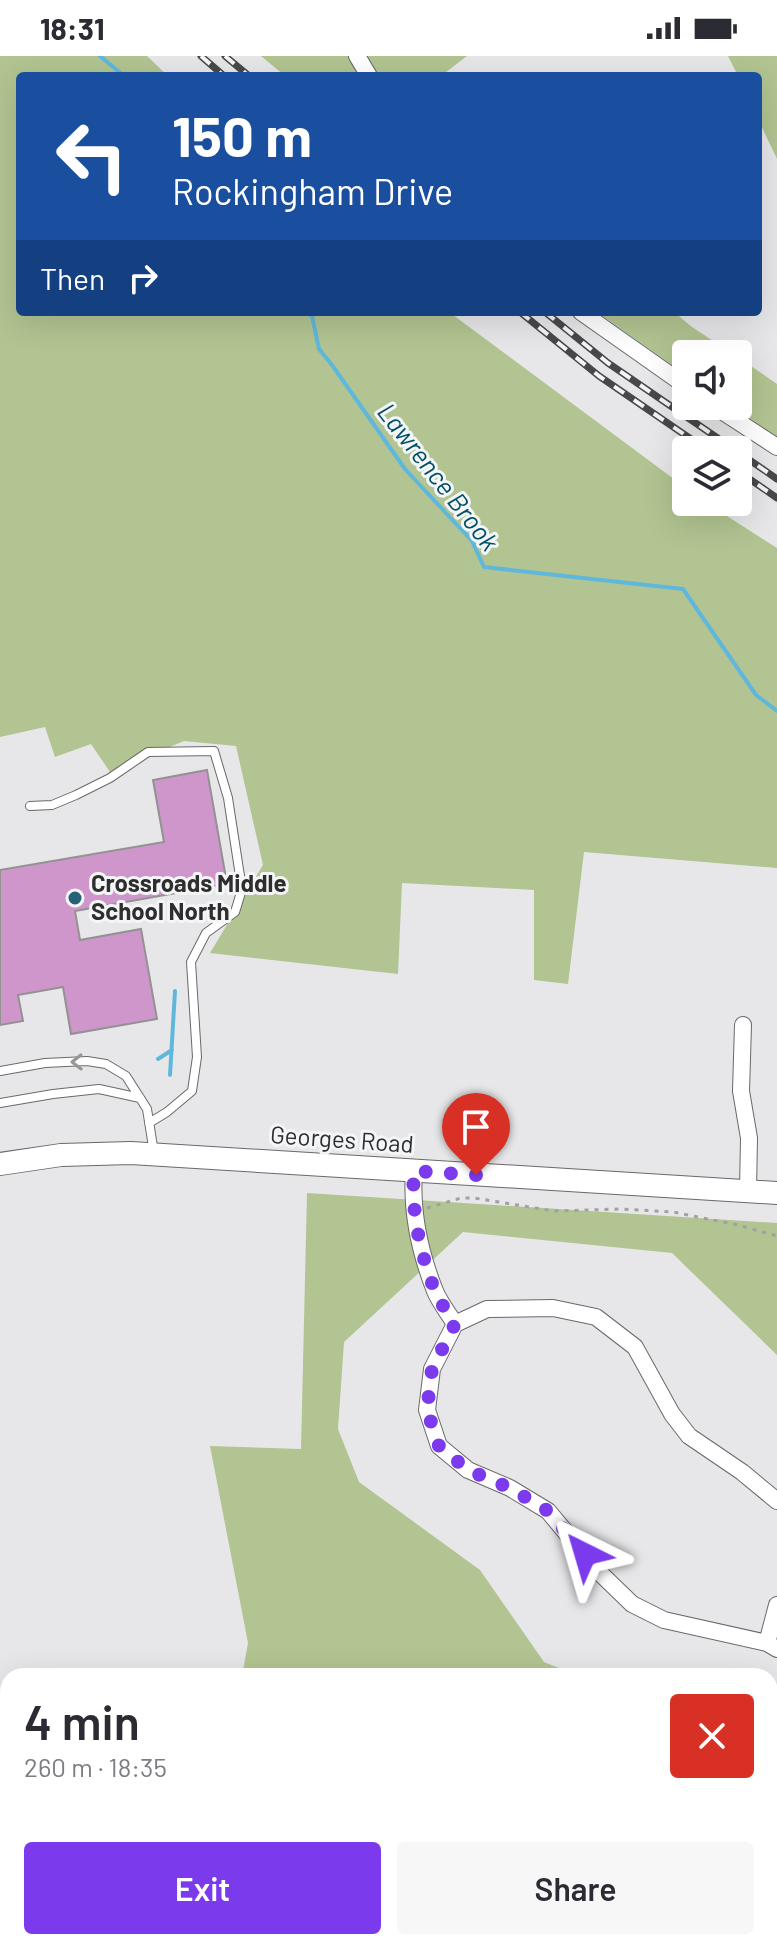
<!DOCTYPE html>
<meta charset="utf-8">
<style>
:root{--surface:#fff;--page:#f7f7f7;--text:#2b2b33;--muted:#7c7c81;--accent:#7c3aed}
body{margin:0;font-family:Barlow,sans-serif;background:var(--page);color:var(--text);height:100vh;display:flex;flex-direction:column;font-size:30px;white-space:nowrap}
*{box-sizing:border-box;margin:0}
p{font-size:26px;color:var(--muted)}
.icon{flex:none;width:44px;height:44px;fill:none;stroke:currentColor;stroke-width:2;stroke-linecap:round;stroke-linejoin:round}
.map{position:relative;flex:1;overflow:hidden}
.side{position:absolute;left:0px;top:1612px;width:778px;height:282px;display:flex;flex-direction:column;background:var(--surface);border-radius:24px 24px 0 0;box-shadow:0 8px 32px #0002}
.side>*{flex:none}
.banner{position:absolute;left:16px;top:16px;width:746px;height:244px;border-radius:8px;box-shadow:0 8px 32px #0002;background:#1a4fa0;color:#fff;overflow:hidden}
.tools{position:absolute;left:672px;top:284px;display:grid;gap:16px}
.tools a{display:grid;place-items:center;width:80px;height:80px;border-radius:8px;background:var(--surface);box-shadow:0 8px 32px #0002;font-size:40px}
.pin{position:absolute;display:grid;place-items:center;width:68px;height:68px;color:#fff;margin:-82px -34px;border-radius:50% 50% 50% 0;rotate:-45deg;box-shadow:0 0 8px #0007}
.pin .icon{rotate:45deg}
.me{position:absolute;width:88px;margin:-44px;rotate:320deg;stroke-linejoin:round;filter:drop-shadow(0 0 6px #0008)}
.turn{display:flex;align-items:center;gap:28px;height:168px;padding:0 24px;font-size:36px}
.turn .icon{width:104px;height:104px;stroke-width:2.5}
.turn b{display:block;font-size:56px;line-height:68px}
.then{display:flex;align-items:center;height:76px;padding:0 24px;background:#0003;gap:16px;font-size:30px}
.round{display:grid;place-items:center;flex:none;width:84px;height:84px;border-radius:8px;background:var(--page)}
.summary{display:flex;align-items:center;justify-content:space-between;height:136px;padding:0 24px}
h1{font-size:48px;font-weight:600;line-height:60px}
.cta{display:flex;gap:16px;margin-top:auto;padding:16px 24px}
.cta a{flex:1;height:92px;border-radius:8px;background:var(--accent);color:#fff;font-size:32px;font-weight:600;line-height:92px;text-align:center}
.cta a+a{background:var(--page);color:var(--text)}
.status{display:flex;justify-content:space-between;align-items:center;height:56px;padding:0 40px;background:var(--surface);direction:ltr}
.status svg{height:22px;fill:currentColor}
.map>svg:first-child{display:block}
.green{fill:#b2c491}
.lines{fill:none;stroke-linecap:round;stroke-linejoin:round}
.stream{stroke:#5fb8dc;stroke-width:4}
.building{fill:#cf96cc;stroke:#939293;stroke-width:2}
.lane-casing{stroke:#69696a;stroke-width:10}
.street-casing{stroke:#69696a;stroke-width:18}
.secondary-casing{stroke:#69696a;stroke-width:24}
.path{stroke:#a1a1a3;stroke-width:3;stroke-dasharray:4 6;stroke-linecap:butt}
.lane{stroke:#fff;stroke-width:8}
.street{stroke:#fff;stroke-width:16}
.secondary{stroke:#fff;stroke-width:22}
.rail-casing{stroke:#484849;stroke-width:7}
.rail{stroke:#f4f5f6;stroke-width:4;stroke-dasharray:12;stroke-linecap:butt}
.oneway{stroke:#969697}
.route{stroke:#7c3aed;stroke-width:14;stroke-dasharray:0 25.2}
.poi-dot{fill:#266179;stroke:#f4f5f6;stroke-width:3}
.labels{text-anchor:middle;stroke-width:6;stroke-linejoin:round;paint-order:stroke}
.poi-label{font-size:24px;font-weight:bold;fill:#2e2e2f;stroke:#f4f5f6;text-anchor:start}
.street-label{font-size:24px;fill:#2e2e2f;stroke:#f4f5f6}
.water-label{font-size:26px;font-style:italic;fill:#005068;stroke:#f4f5f6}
</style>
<div class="status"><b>18:31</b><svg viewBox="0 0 49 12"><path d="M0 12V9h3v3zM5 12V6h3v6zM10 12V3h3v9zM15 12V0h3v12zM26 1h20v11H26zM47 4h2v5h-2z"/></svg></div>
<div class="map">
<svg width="777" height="1893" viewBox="0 0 777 1893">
<rect width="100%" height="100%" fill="#e7e7e9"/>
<!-- green -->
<path class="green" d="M0,0H147L168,20H20V256H449L686,432V446H705L777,492V812L584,796L568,928L534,924V834L402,827L398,918L210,897L263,809L236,690L184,685L110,716L91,688L55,701L45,671L0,681Z
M261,0H467L441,20H285Z
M728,0H777V103L758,63V20H738Z
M597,256H674L692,271L733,298H686V319Z
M738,301L777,328V381L732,350H738Z
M307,1137L777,1167V1299L672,1197L463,1176L344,1286L338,1373L359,1426L480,1514L544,1606L579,1620H242L248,1587L210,1390L301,1393Z
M8,1693V1886H511L514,1893H0V1694Z"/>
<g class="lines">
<!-- stream -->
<path class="stream" d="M100,0L124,20
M305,256L312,260L319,293L332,309L405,413L472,485L484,511L683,533L756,639L777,655
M158,1003L172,994
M170,1019L175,935"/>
</g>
<!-- building -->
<path class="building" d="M207,714L227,828L75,855L80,884L141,873L157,963L71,978L63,931L18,939L23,965L0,969V814L164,786L153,724Z"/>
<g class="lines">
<!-- lane casing -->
<g class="lane-casing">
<path id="lane" d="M30,750L52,749L76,739L110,722L148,696L214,695L228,742L242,833L235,856L206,877L191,906L197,1001L192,1035L167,1056L149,1067
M0,1015L45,1007L87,1005L106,1008L126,1020L147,1053L154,1097
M0,1047L53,1038L99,1033L140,1042"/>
</g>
<!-- street casing -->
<g class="street-casing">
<path id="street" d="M357,0L369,20
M581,256L686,330
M714,350L777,391
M743,969L741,1035L749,1082L748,1135
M414,1115C411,1156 420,1197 435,1235C440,1247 449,1258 455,1268
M777,1445L742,1416L689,1380L672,1358L635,1291L596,1261L553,1252L487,1253L455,1268L432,1313L427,1354L439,1390L468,1414L510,1432L548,1455L599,1516L632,1548L664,1564L767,1587L777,1593
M767,1587L777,1549
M770,1804L777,1794
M594,1886L596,1893
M755,1886L759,1893"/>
</g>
<!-- secondary casing -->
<g class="secondary-casing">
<path id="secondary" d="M0,1108L61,1099L131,1097L777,1137"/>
</g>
<!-- path -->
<path class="path" d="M427,1152L461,1142H474L554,1155L621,1153L673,1156L738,1169L777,1180"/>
<!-- lane -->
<use href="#lane" class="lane"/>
<!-- street -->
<use href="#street" class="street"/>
<!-- secondary -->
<use href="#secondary" class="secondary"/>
<!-- rail casing -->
<g class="rail-casing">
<path id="rail" d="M201,0L224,20
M225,0L249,20
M520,256L599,320L707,394
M545,256L608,307L735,394
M738,396L777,423
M738,415L777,442"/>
</g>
<!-- rail -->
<use href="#rail" class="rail"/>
</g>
<!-- one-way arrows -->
<defs><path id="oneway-chevron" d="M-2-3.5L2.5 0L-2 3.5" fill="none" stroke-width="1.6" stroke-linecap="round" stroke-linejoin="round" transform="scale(2)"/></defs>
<use class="oneway" href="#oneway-chevron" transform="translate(77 1006) rotate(179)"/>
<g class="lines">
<!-- route -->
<path class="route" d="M476,1119L414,1115C411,1156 420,1197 435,1235C440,1247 449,1258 455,1268L432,1313L427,1354L439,1390L468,1414L510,1432L548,1455L585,1498"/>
</g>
<!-- markers -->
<circle class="poi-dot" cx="75" cy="842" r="8"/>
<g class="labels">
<!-- poi labels -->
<g class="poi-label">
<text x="91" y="836">Crossroads Middle<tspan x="91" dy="28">School North</tspan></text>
</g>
<!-- street labels -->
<g class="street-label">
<text transform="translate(342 1084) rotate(4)" y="8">Georges Road</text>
</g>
<!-- water labels -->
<g class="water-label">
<text transform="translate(438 421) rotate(52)" y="9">Lawrence Brook</text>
</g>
</g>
</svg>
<div class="tools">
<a><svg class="icon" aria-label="sound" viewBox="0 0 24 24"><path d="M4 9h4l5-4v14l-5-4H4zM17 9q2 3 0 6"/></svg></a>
<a><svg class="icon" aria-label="layers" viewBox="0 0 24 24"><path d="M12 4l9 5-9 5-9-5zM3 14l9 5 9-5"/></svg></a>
</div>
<div class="pin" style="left:476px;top:1119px;background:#d93025"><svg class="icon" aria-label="arrive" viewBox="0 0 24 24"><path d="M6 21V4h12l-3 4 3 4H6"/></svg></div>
<svg class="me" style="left:585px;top:1498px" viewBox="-20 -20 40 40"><path d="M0-17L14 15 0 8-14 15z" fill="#7c3aed" stroke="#fff" stroke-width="4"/></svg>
<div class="banner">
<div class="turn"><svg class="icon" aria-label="left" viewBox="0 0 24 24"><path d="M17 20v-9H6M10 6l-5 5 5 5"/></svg><div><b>150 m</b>Rockingham Drive</div></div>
<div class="then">Then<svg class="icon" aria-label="right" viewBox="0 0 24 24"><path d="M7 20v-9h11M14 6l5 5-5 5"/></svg></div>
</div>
<section class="side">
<div class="summary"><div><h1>4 min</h1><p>260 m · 18:35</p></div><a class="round" style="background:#d93025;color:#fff"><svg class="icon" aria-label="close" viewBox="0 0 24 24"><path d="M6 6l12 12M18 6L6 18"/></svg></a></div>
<div class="cta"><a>Exit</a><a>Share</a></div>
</section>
</div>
